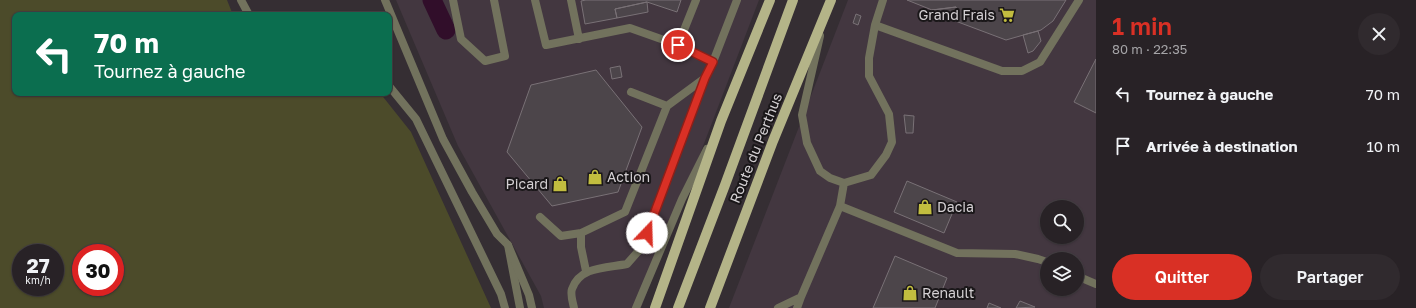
<!DOCTYPE html>
<html lang="fr">
<meta charset="utf-8">
<style>
:root{--surface:#282226;--page:#302a2e;--text:#f1f3f6;--muted:#a5a4a7;--line:#443f43;--accent:#d93025}
body{margin:0;font-family:"Golos Text",sans-serif;background:var(--page);color:var(--text);height:100vh;display:flex;flex-direction:column;font-size:15px;white-space:nowrap}
*{box-sizing:border-box;margin:0}
p{font-size:13px;color:var(--muted)}
.icon{flex:none;width:22px;height:22px;fill:none;stroke:currentColor;stroke-width:2;stroke-linecap:round;stroke-linejoin:round}
.map{position:relative;flex:1;overflow:hidden}
.details{display:flex;flex-direction:column;background:var(--surface);width:320px}
.details>*{flex:none}
.guide{position:absolute;left:12px;top:12px;width:380px;height:84px;border-radius:8px;box-shadow:0 1px 3px #0004,0 0 0 1px var(--line);background:#0b6e4f;color:#fff;overflow:hidden}
.controls{position:absolute;left:1040px;top:200px;display:grid;gap:8px}
.controls a{display:grid;place-items:center;width:44px;height:44px;border-radius:50%;background:var(--surface);box-shadow:0 1px 3px #0004,0 0 0 1px var(--line);font-size:20px}
.speed{position:absolute;left:12px;top:244px;display:flex;gap:8px;font-size:20px;font-weight:700;text-align:center}
.speed>*{display:grid;place-content:center;width:52px;height:52px;border-radius:50%;background:var(--surface);box-shadow:0 1px 3px #0004,0 0 0 1px var(--line);line-height:1}
.speed small{font-size:10px;font-weight:400}
.speed .limit{border:6px solid #d22;background:#fff;color:#111}
.pin{position:absolute;display:grid;place-items:center;width:34px;height:34px;color:#fff;margin:-17px;border:2px solid #fff;border-radius:50%;box-shadow:0 1px 4px #0007}
.me{position:absolute;width:44px;margin:-22px;rotate:21deg;stroke-linejoin:round;filter:drop-shadow(0 0 3px #0008)}
.turn{display:flex;align-items:center;gap:14px;height:84px;padding:0 16px;font-size:18px}
.turn .icon{width:52px;height:52px;stroke-width:2.5}
.turn b{display:block;font-size:28px;line-height:34px}
.round{display:grid;place-items:center;flex:none;width:42px;height:42px;border-radius:21px;background:var(--page)}
.headline{display:flex;align-items:center;justify-content:space-between;height:68px;padding:0 16px}
h1{font-size:24px;font-weight:600;line-height:30px;color:var(--accent)}
.action{display:flex;gap:8px;margin-top:auto;padding:8px 16px}
.action a{flex:1;height:46px;border-radius:24px;background:var(--accent);color:#fff;font-size:16px;font-weight:600;line-height:46px;text-align:center}
.action a+a{background:var(--page);color:var(--text)}
ul{padding:0;list-style:none}
li{display:flex;align-items:center;gap:12px;height:52px;padding:0 16px}
li div{flex:1}
li b{display:block;font-size:15px}
li em{font-style:normal}
main{display:flex;flex:1;min-height:0}
.map>svg:first-child{display:block}
.built{fill:#433740;fill-rule:evenodd}
.green{fill:#4c4b2a;fill-rule:evenodd}
.lines{fill:none;stroke-linecap:round;stroke-linejoin:round}
.canal{stroke:#310e2a;stroke-width:19}
.building{fill:#4c454a;stroke:#797176}
.service{stroke:#72725d;stroke-width:8}
.minor{stroke:#72725d;stroke-width:8}
.primary{stroke:#b4b488;stroke-width:10}
.route-casing{stroke:#8d1f18;stroke-width:10}
.route{stroke:#d93025;stroke-width:7}
.labels{text-anchor:middle;stroke-width:4;stroke-linejoin:round;paint-order:stroke}
.poi-label{font-size:14px;fill:#d4d0d3;stroke:#1a1719;text-anchor:start}
.street-label{font-size:14px;fill:#d4d0d3;stroke:#1a1719}
</style>
<main>
<div class="map">
<svg width="1096" height="308" viewBox="0 0 1096 308">
<rect width="100%" height="100%" fill="#352e33"/>
<!-- built -->
<path class="built" d="M396,0H759L641,308H544L541,296L458,146Z
M848,0H1096V308H729ZM1047,207H1077V237H1047ZM1047,259H1077V289H1047Z"/>
<!-- green -->
<path class="green" d="M0,0H227L233,15H15V93H380L411,132L491,308H0ZM21,253H55V287H21ZM81,253H115V287H81Z"/>
<g class="lines">
<!-- canal -->
<path class="canal" d="M432,0L446,30"/>
</g>
<!-- building -->
<path class="building" d="M586,0H681L677,12L647,2L615,9L617,18L585,24L581,1Z
M907,0H1066L1053,21L1041,30L1006,40L958,22L956,7L932,10Z
M647,2L648,12L617,18L615,9Z
M956,7L958,22L932,10Z
M856,14L861,16L858,25L853,23Z
M1038,31L1041,41L1033,51L1028,53L1023,35Z
M1096,59V113L1074,102Z
M620,66L622,77L612,79L610,68Z
M596,70L642,127L618,192L552,206L507,152L531,85Z
M904,115L914,116L913,133H906Z
M907,181L957,202L944,233L894,212Z
M895,256L947,278L935,308H873Z
M1020,301L1035,307L1016,308Z
M989,303L1001,308H987Z"/>
<g class="lines">
<!-- service -->
<path class="service" d="M241,0L249,15
M385,0L443,139L472,192L497,234L508,245L520,308
M453,0L461,39L485,61L505,56L494,0
M535,0L546,45L630,28L678,45L713,62
M571,0L579,39
M875,25L1002,71H1022L1040,62L1079,0
M820,36L802,115L807,143L820,171L830,178L844,183L871,175L886,155L892,142L889,114L869,76V58L875,25L883,0
M678,45L696,0
M389,86L416,119L501,294L505,308
M631,92L667,106
M840,206L957,253L1015,254L1038,259L1047,262
M540,217L561,236L581,233
M586,271L581,247V233L625,212L667,106L705,78L713,62L737,0
M1077,276L1096,284
M636,308L682,199L707,149
M778,308L801,297L840,206L844,183
M797,308L801,297"/>
<!-- minor -->
<path class="minor" d="M508,245L529,295L532,308
M574,308C573,303 570,294 572,289C580,266 607,268 627,264L642,247L705,78"/>
<!-- primary -->
<path class="primary" d="M655,308L721,121L770,0
M678,308L725,185L793,0
M710,308L773,141L831,0"/>
</g>
<g class="lines">
<!-- route casing -->
<g class="route-casing">
<path id="route" d="M647,233L705,78L713,62L678,45"/>
</g>
<!-- route -->
<use href="#route" class="route"/>
</g>
<!-- icons -->
<defs>
<g id="supermarket-bare" transform="scale(1.2)"><path d="M-6-5.5h2.5l.6 2H6L4.5 2H-2.5L-4.4-4H-6ZM-1.5 3.2a1.3 1.3 0 1 0 .1 0ZM3 3.2a1.3 1.3 0 1 0 .1 0Z" fill="#c2bd3f" stroke="#1a1719" stroke-width="2.5" paint-order="stroke"/></g>
<g id="shop-bare" transform="scale(1.2)"><path d="M-5-2.5h2.3a2.7 3.5 0 0 1 5.4 0H5L5.5 6h-11ZM-1.5-2.5h3a1.5 2.3 0 0 0-3 0Z" fill="#c2bd3f" stroke="#1a1719" stroke-width="2.5" paint-order="stroke"/></g>
</defs>
<g fill-rule="evenodd">
<use href="#supermarket-bare" x="1007" y="15"/>
<use href="#shop-bare" x="595" y="177"/>
<use href="#shop-bare" x="560" y="184"/>
<use href="#shop-bare" x="925" y="207"/>
<use href="#shop-bare" x="910" y="293"/>
</g>
<g class="labels">
<!-- poi labels -->
<g class="poi-label">
<text x="995" y="20" text-anchor="end">Grand Frais</text>
<text x="607" y="182">Action</text>
<text x="548" y="189" text-anchor="end">Picard</text>
<text x="937" y="212">Dacia</text>
<text x="922" y="298">Renault</text>
</g>
<!-- street labels -->
<g class="street-label">
<text transform="translate(756 148) rotate(-68)" y="5">Route du Perthus</text>
</g>
</g>
</svg>
<div class="controls">
<a><svg class="icon" aria-label="search" viewBox="0 0 24 24"><circle cx="10" cy="10" r="6"/><path d="M15 15l6 6"/></svg></a>
<a><svg class="icon" aria-label="layers" viewBox="0 0 24 24"><path d="M12 4l9 5-9 5-9-5zM3 14l9 5 9-5"/></svg></a>
</div>
<div class="speed"><div>27<small>km/h</small></div><div class="limit">30</div></div>
<div class="pin" style="left:678px;top:45px;background:#d93025"><svg class="icon" aria-label="arrive" viewBox="0 0 24 24"><path d="M6 21V4h12l-3 4 3 4H6"/></svg></div>
<svg class="me" style="left:647px;top:233px" viewBox="-20 -20 40 40"><circle r="19" fill="#fff"/><path d="M0-13L10 11 0 6-10 11z" fill="#d93025"/></svg>
<div class="guide">
<div class="turn"><svg class="icon" aria-label="left" viewBox="0 0 24 24"><path d="M17 20v-9H6M10 6l-5 5 5 5"/></svg><div><b>70 m</b>Tournez à gauche</div></div>
</div>
</div>
<section class="details">
<div class="headline"><div><h1>1 min</h1><p>80 m · 22:35</p></div><a class="round"><svg class="icon" aria-label="close" viewBox="0 0 24 24"><path d="M6 6l12 12M18 6L6 18"/></svg></a></div>
<ul>
<li><svg class="icon" aria-label="left" viewBox="0 0 24 24"><path d="M17 20v-9H6M10 6l-5 5 5 5"/></svg><div><b>Tournez à gauche</b></div><em>70 m</em></li>
<li><svg class="icon" aria-label="arrive" viewBox="0 0 24 24"><path d="M6 21V4h12l-3 4 3 4H6"/></svg><div><b>Arrivée à destination</b></div><em>10 m</em></li>
</ul>
<div class="action"><a>Quitter</a><a>Partager</a></div>
</section>
</main>
